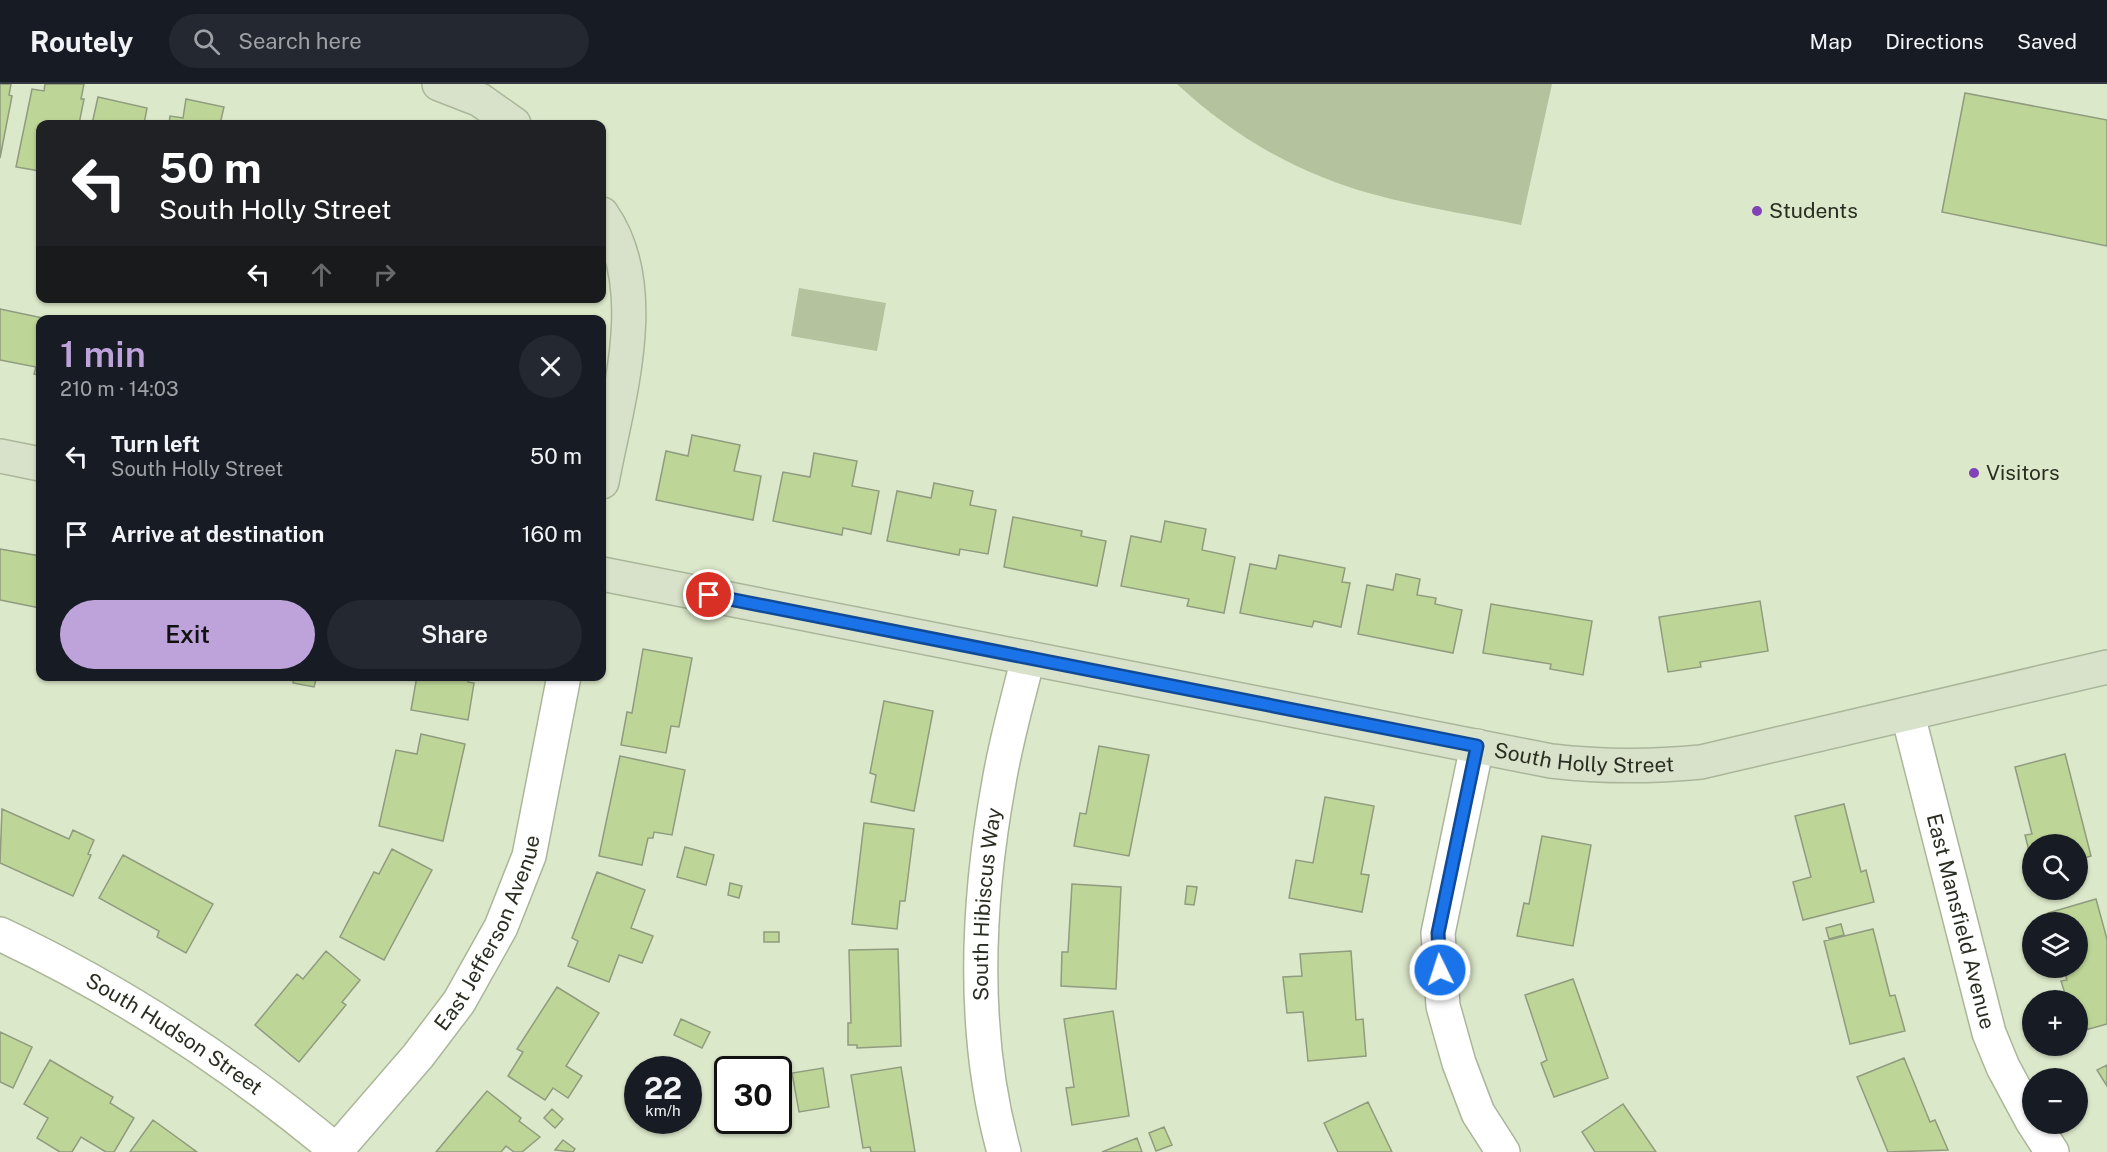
<!DOCTYPE html>
<meta charset="utf-8">
<style>
:root{--surface:#171b24;--page:#242831;--text:#f1f3f6;--muted:#9ea1a6;--line:#363941;--accent:#bea3da}
body{margin:0;font-family:"Public Sans",sans-serif;background:var(--page);color:var(--text);height:100vh;display:flex;flex-direction:column;font-size:22px;white-space:nowrap}
*{box-sizing:border-box;margin:0}
p{font-size:20px;color:var(--muted)}
.icon{flex:none;width:33px;height:33px;fill:none;stroke:currentColor;stroke-width:2;stroke-linecap:round;stroke-linejoin:round}
.map{position:relative;flex:1;overflow:hidden}
.drawer{position:absolute;left:36px;top:231px;width:570px;height:366px;display:flex;flex-direction:column;background:var(--surface);border-radius:12px;box-shadow:0 2px 4px #0004}
.drawer>*{flex:none}
.top-card{position:absolute;left:36px;top:36px;width:570px;height:183px;border-radius:12px;box-shadow:0 2px 4px #0004;background:#202124;color:#fff;overflow:hidden}
.controls{position:absolute;left:2022px;top:750px;display:grid;gap:12px}
.controls a{display:grid;place-items:center;width:66px;height:66px;border-radius:50%;background:var(--surface);box-shadow:0 2px 4px #0004;font-size:30px}
.speed{position:absolute;left:624px;top:972px;display:flex;gap:12px;font-size:30px;font-weight:700;text-align:center}
.speed>*{display:grid;place-content:center;width:78px;height:78px;border-radius:50%;background:var(--surface);box-shadow:0 2px 4px #0004;line-height:1}
.speed small{font-size:15px;font-weight:400}
.speed .limit{border:3px solid #111;border-radius:9px;background:#fff;color:#111}
.pin{position:absolute;display:grid;place-items:center;width:51px;height:51px;color:#fff;margin:-26px;border:3px solid #fff;border-radius:50%;box-shadow:0 2px 6px #0007}
.me{position:absolute;width:66px;margin:-33px;rotate:356deg;stroke-linejoin:round;filter:drop-shadow(0 0 4px #0008)}
.turn{display:flex;align-items:center;gap:21px;height:126px;padding:0 24px;font-size:27px}
.turn .icon{width:78px;height:78px;stroke-width:2.5}
.turn b{display:block;font-size:42px;line-height:51px}
.lanes{display:flex;align-items:center;height:57px;padding:0 24px;background:#0003;justify-content:center;gap:30px;direction:ltr}
.lanes .off{opacity:.35}
.round{display:grid;place-items:center;flex:none;width:63px;height:63px;border-radius:32px;background:var(--page)}
.headline{display:flex;align-items:center;justify-content:space-between;height:102px;padding:0 24px}
h1{font-size:36px;font-weight:600;line-height:45px;color:var(--accent)}
.primary-button{display:flex;gap:12px;margin-top:auto;padding:12px 24px}
.primary-button a{flex:1;height:69px;border-radius:36px;background:var(--accent);color:#111;font-size:24px;font-weight:600;line-height:69px;text-align:center}
.primary-button a+a{background:var(--page);color:var(--text)}
ul{padding:0;list-style:none}
li{display:flex;align-items:center;gap:18px;height:78px;padding:0 24px}
li div{flex:1}
li b{display:block;font-size:22px}
li em{font-style:normal}
header{display:flex;align-items:center;gap:36px;box-sizing:border-box;height:84px;padding:0 30px;background:var(--surface);border-bottom:2px solid var(--line)}
header strong{font-size:28px}
nav{display:flex;gap:33px;margin-inline-start:auto;font-size:21px}
.search{width:420px;height:54px;background:var(--page);display:flex;align-items:center;gap:15px;box-sizing:border-box;padding:0 21px;border-radius:33px;color:var(--muted);font-size:22px}
.map>svg:first-child{display:block}
.green{fill:#b4c39e}
.building{fill:#bdd697;stroke:#909b7f;stroke-width:1.5}
.lines{fill:none;stroke-linecap:round;stroke-linejoin:round}
.street-casing{stroke:#aab699;stroke-width:36}
.secondary-casing{stroke:#aab699;stroke-width:36}
.street{stroke:#fff;stroke-width:33}
.secondary{stroke:#d8e1c9;stroke-width:33}
.route-casing{stroke:#114b97;stroke-width:15}
.route{stroke:#1a73e8;stroke-width:10}
.poi-dot{fill:#8042b7;stroke:#dce8ca;stroke-width:2}
.labels{text-anchor:middle;stroke-width:5;stroke-linejoin:round;paint-order:stroke}
.poi-label{font-size:21px;fill:#292d22;stroke:#dce8ca;text-anchor:start}
.street-label{font-size:21px;fill:#292d22;stroke:#dce8ca}
</style>
<header>
<strong>Routely</strong>
<div class="search"><svg class="icon" aria-label="search" viewBox="0 0 24 24"><circle cx="10" cy="10" r="6"/><path d="M15 15l6 6"/></svg>Search here</div>
<nav><a>Map</a><a>Directions</a><a>Saved</a></nav>
</header>
<div class="map">
<svg width="2107" height="1068" viewBox="0 0 2107 1068">
<rect width="100%" height="100%" fill="#dce8ca"/>
<!-- green -->
<path class="green" d="M1177,0H1552L1521,141C1455,127 1385,119 1322,93C1268,72 1219,39 1177,0Z
M799,204L886,219L877,267L791,252Z"/>
<!-- building -->
<path class="building" d="M0,0H11L9,11L12,12L0,74Z
M45,0H84L81,15H84L79,40H40V87L16,83L32,5L44,7Z
M1965,9L2107,36V162L1942,128Z
M98,13L147,24L144,40H92Z
M186,15L224,23L220,40H169L170,32L183,34Z
M0,225L52,236H40V292L34,290L36,283L0,276Z
M692,351L740,361L734,387L761,392L753,436L656,416L666,367L688,372Z
M814,369L857,377L852,402L879,407L871,450L843,444L842,451L773,437L783,388L810,393Z
M934,399L973,407L970,421L996,426L988,470L960,465L959,471L887,457L897,407L931,414Z
M1013,433L1082,447L1081,452L1106,457L1097,502L1004,483Z
M1165,437L1206,445L1202,466L1235,473L1224,529L1187,522L1189,515L1121,502L1131,452L1161,458Z
M0,465L40,472V524L0,516Z
M1279,471L1345,484L1342,498L1350,499L1341,543L1314,537L1312,543L1240,529L1250,480L1276,485Z
M1396,490L1420,495L1417,511L1436,514L1435,520L1462,526L1453,569L1358,550L1367,501L1393,506Z
M1760,517L1768,567L1700,578L1701,583L1668,588L1659,533Z
M1491,520L1592,537L1583,591L1550,585L1551,580L1483,569Z
M643,565L692,574L679,643L671,642L666,669L621,661L627,628L632,629Z
M294,592H317L314,603L293,599Z
M417,592H469L468,598L474,599L468,636L411,626Z
M884,617L933,627L914,727L871,718L876,691L870,689Z
M421,650L465,660L443,757L379,742L396,666L417,670Z
M1099,662L1149,671L1129,772L1074,762L1080,729L1086,730Z
M2065,670L2091,772L2078,776V760H2032V779L2025,751L2032,750L2015,683Z
M620,672L685,686L672,751L654,748L653,754H648L642,781L599,772Z
M1325,713L1374,722L1361,790L1369,791L1362,828L1289,814L1296,776L1313,779Z
M1844,720L1861,788L1866,786L1874,818L1803,836L1793,798L1811,793L1795,732Z
M2,725L69,755L73,746L94,756L88,770L91,771L73,812L0,779Z
M864,739L914,745L905,817H900L897,845L852,840Z
M1542,752L1591,761L1573,862L1517,852L1524,819L1529,820Z
M685,763L714,771L706,801L677,793Z
M392,765L432,786L384,876L340,853L374,788L379,790Z
M123,771L213,820L186,869L157,853L159,847L99,814Z
M597,788L645,806L631,844L653,852L642,879L619,871L609,898L568,882L578,857L572,854Z
M730,799L742,802L739,814L728,811Z
M1072,800L1121,803L1116,905L1061,902L1062,868H1068Z
M1187,802L1197,803L1194,821L1185,820Z
M2096,815L2107,855V940L2078,948V916H2067L2061,897L2067,896L2063,884H2078V838H2051L2048,829Z
M1841,840L1844,851L1829,855L1826,844Z
M1873,845L1890,912L1895,911L1905,947L1850,960L1824,857Z
M764,848H779V858H764Z
M898,865L901,962L857,964V961H848V939H851L849,866Z
M326,867L360,896L342,918L346,921L299,978L255,941L297,890L303,895Z
M1351,867L1356,936L1363,935L1366,972L1308,977L1303,928L1287,929L1283,893L1302,892L1300,870Z
M1573,895L1608,994L1554,1013L1541,979L1547,976L1525,911Z
M557,903L599,929L566,982L582,992L568,1014L553,1004L545,1016L508,992L523,968L517,965Z
M1113,927L1129,1032L1072,1041L1066,1004L1074,1003L1064,935Z
M681,935L710,948L702,964L674,951Z
M0,948L32,963L13,1004L0,998Z
M1904,974L1930,1038L1935,1036L1948,1066L1888,1068L1857,993Z
M50,976L113,1013L110,1019L134,1034L114,1068H106L81,1053L72,1068H60L37,1054L48,1034L24,1020Z
M2107,981V1002L2097,986Z
M901,983L915,1068H871L870,1063L863,1064L851,991Z
M823,984L829,1023L799,1028L792,989Z
M487,1007L521,1034L519,1037L540,1053L522,1068H514L506,1062L501,1068H436Z
M1368,1018L1392,1068H1338L1324,1039Z
M1623,1020L1656,1068H1595L1582,1048Z
M552,1025L563,1035L555,1044L544,1034Z
M153,1036L197,1068H130Z
M1164,1043L1172,1061L1156,1067L1149,1049Z
M1137,1054L1142,1068H1102Z
M563,1056L575,1065L573,1068L555,1066Z"/>
<g class="lines">
<!-- street casing -->
<g class="street-casing">
<g id="street">
<path id="s1" d="M1908,631L1989,949L2003,983L2032,1037"/>
<path d="M1477,662L1438,849L1443,922L1459,979L1478,1029L1503,1068"/>
<path id="s2" d="M0,850C122,907 235,982 338,1068"/>
<path d="M2034,1040L2052,1068"/>
<path id="s3" d="M335,1068L418,972L459,918L501,843L529,772L564,592"/>
<path id="s4" d="M1004,1068C971,949 977,818 999,698C1006,656 1018,615 1028,574"/>
</g>
</g>
<!-- secondary casing -->
<g class="secondary-casing">
<g id="secondary">
<path d="M439,0L480,16L514,40"/>
<path d="M602,130C654,204 617,317 602,398"/>
<path d="M0,372L40,380"/>
<path id="s5" d="M602,490L1551,677C1602,683 1650,683 1701,678L2107,583"/>
</g>
</g>
<!-- street -->
<use href="#street" class="street"/>
<!-- secondary -->
<use href="#secondary" class="secondary"/>
</g>
<g class="lines">
<!-- route casing -->
<g class="route-casing">
<path id="route" d="M709,511L1477,662L1438,849L1440,886"/>
</g>
<!-- route -->
<use href="#route" class="route"/>
</g>
<!-- markers -->
<g class="poi-dot">
<circle cx="1757" cy="127" r="6"/>
<circle cx="1974" cy="389" r="6"/>
</g>
<g class="labels">
<!-- poi labels -->
<g class="poi-label">
<text x="1769" y="134">Students</text>
<text x="1986" y="396">Visitors</text>
</g>
<!-- street labels -->
<g class="street-label">
<text dy="7" stroke="none"><textPath href="#s5" startOffset="1000">South Holly Street</textPath></text>
<text dy="7" stroke="none"><textPath href="#s4" startOffset="250">South Hibiscus Way</textPath></text>
<text dy="7" stroke="none"><textPath href="#s1" startOffset="213">East Mansfield Avenue</textPath></text>
<text dy="7" stroke="none"><textPath href="#s3" startOffset="270">East Jefferson Avenue</textPath></text>
<text dy="7" stroke="none"><textPath href="#s2" startOffset="201">South Hudson Street</textPath></text>
</g>
</g>
</svg>
<div class="controls">
<a><svg class="icon" aria-label="search" viewBox="0 0 24 24"><circle cx="10" cy="10" r="6"/><path d="M15 15l6 6"/></svg></a>
<a><svg class="icon" aria-label="layers" viewBox="0 0 24 24"><path d="M12 4l9 5-9 5-9-5zM3 14l9 5 9-5"/></svg></a>
<a>+</a>
<a>−</a>
</div>
<div class="speed"><div>22<small>km/h</small></div><div class="limit">30</div></div>
<div class="pin" style="left:709px;top:511px;background:#d93025"><svg class="icon" aria-label="arrive" viewBox="0 0 24 24"><path d="M6 21V4h12l-3 4 3 4H6"/></svg></div>
<svg class="me" style="left:1440px;top:886px" viewBox="-20 -20 40 40"><circle r="17" fill="#1a73e8" stroke="#fff" stroke-width="3"/><path d="M0-11L8 9 0 5-8 9z" fill="#fff"/></svg>
<div class="top-card">
<div class="turn"><svg class="icon" aria-label="left" viewBox="0 0 24 24"><path d="M17 20v-9H6M10 6l-5 5 5 5"/></svg><div><b>50 m</b>South Holly Street</div></div>
<div class="lanes"><svg class="icon" aria-label="left" viewBox="0 0 24 24"><path d="M17 20v-9H6M10 6l-5 5 5 5"/></svg><svg class="icon off" aria-label="ahead" viewBox="0 0 24 24"><path d="M12 20V5M6 11l6-6 6 6"/></svg><svg class="icon off" aria-label="right" viewBox="0 0 24 24"><path d="M7 20v-9h11M14 6l5 5-5 5"/></svg></div>
</div>
<section class="drawer">
<div class="headline"><div><h1>1 min</h1><p>210 m · 14:03</p></div><a class="round"><svg class="icon" aria-label="close" viewBox="0 0 24 24"><path d="M6 6l12 12M18 6L6 18"/></svg></a></div>
<ul>
<li><svg class="icon" aria-label="left" viewBox="0 0 24 24"><path d="M17 20v-9H6M10 6l-5 5 5 5"/></svg><div><b>Turn left</b><p>South Holly Street</p></div><em>50 m</em></li>
<li><svg class="icon" aria-label="arrive" viewBox="0 0 24 24"><path d="M6 21V4h12l-3 4 3 4H6"/></svg><div><b>Arrive at destination</b></div><em>160 m</em></li>
</ul>
<div class="primary-button"><a>Exit</a><a>Share</a></div>
</section>
</div>
